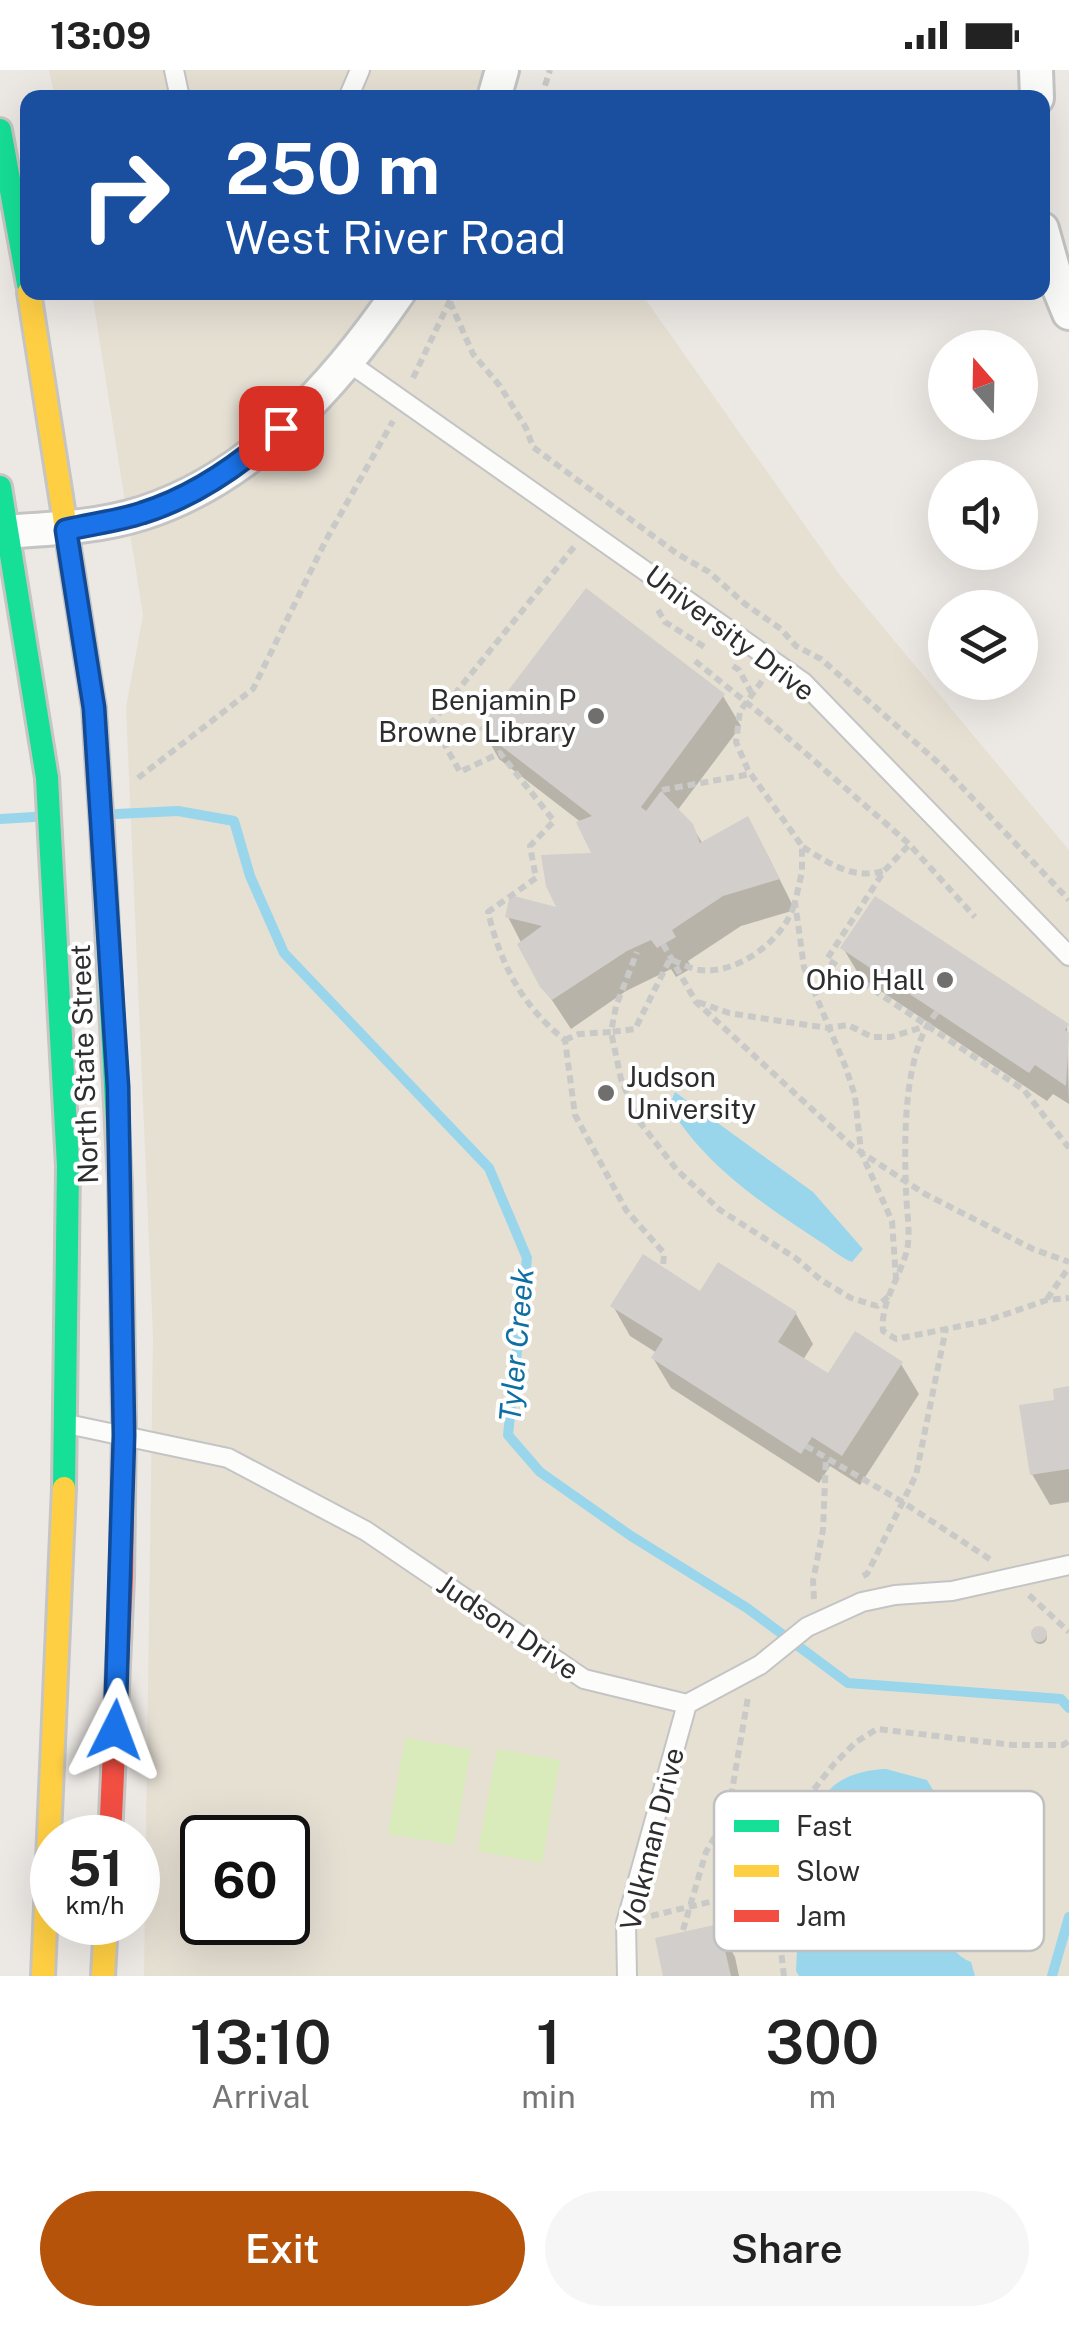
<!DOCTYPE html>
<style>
:root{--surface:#fff;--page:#f6f6f6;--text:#222;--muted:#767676;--accent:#b45309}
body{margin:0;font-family:"Public Sans",sans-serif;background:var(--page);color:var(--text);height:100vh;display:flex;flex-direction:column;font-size:38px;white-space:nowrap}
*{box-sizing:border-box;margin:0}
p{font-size:32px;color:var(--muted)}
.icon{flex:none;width:55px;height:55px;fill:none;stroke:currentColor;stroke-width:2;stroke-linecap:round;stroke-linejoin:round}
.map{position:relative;height:1906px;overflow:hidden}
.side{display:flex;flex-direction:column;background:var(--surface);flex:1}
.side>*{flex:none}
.top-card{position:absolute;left:20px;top:20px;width:1030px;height:210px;border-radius:20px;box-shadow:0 10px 40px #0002;background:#1a4fa0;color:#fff;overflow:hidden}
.needle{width:65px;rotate:340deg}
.tools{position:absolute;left:928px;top:260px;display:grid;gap:20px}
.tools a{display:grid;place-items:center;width:110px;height:110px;border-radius:50%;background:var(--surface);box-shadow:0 10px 40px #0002;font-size:50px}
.speed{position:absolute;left:30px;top:1745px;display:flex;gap:20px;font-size:50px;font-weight:700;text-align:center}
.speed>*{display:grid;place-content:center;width:130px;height:130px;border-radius:50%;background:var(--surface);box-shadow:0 10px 40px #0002;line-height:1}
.speed small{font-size:25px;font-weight:400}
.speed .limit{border:5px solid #111;border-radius:15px;background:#fff;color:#111}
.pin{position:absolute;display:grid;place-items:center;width:85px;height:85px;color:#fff;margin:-42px;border-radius:20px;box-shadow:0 5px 15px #0006}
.me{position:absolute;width:110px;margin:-55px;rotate:3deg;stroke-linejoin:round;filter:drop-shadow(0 0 8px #0008)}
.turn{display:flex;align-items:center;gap:35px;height:210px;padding:0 40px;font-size:45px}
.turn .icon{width:130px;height:130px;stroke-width:2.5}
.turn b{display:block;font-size:70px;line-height:85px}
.eta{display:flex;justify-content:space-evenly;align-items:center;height:170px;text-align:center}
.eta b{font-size:60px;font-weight:600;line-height:70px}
.cta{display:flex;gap:20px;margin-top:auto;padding:20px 40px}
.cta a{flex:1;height:115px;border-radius:60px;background:var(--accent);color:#fff;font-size:40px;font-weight:600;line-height:115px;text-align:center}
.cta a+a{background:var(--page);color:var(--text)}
.status{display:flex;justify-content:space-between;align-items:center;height:70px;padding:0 50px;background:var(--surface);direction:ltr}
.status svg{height:28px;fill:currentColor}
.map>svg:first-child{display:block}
.education{fill:#e6e0d3;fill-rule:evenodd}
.pitch{fill:#d9eabb}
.water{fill:#99d6ec}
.shadow{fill:#0003}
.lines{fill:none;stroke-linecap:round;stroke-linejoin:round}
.stream{stroke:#99d6ec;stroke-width:10}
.building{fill:#d1cecb}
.lane-casing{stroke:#c5c4c5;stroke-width:22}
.street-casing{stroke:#c5c4c5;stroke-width:38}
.fast-casing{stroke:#c6c5c4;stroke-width:28}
.slow-casing{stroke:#c6c5c4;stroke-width:28}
.jam-casing{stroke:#c6c5c4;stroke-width:28}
.path{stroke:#c9c9c8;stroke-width:6;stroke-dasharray:8 5;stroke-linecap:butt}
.lane{stroke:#fcfcfb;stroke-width:18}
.street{stroke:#fcfcfb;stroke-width:32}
.fast{stroke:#16e098;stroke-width:22}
.slow{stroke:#ffcf43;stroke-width:22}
.jam{stroke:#f24e42;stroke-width:22}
.fast-bridge-casing{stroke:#c6c5c4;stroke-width:28;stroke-linecap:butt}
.jam-bridge-casing{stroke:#c6c5c4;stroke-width:28;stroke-linecap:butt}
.fast-bridge{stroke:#16e098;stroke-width:22}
.jam-bridge{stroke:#f24e42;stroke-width:22}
.route-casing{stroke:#114b97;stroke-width:25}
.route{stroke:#1a73e8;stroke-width:18}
.poi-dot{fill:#706f6e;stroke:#fff;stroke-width:4}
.labels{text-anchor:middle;stroke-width:8;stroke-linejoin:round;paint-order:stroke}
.street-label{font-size:28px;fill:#2e2e2e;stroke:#fff}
.poi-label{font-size:28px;fill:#2e2e2e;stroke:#fff;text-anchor:end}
.water-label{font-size:30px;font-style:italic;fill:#0d6fa3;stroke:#fff}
.key{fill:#fff;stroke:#c0c0c0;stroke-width:2.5}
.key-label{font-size:28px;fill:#2e2e2e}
</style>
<div class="status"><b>13:09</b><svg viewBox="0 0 49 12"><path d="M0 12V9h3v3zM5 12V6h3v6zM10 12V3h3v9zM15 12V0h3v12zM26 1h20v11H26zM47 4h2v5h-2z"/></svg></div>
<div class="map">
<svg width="1069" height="1906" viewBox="0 0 1069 1906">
<rect width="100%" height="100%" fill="#ece8e4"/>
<!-- education -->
<path class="education" d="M49,0H498L513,27H55Z
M92,223H641L842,508L1069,780V1906H144L153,1266L126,637L143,545ZM202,1768H288V1852H202Z"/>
<!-- pitch -->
<path class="pitch" d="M405,1668L471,1679L454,1775L388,1764Z
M497,1679L560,1690L542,1793L478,1781Z"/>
<!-- water -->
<path class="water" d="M675,1022L813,1122L863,1179L852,1192C839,1187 831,1178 819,1171C764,1135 704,1095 669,1036Z
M886,1699L927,1710L942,1735L933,1774L915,1804C923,1830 945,1883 971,1892L975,1906H799L796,1901C797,1870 800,1839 805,1808C806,1795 815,1784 818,1771C819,1764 816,1756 817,1748C821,1712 855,1700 886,1699Z"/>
<!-- shadow -->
<path class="shadow" d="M723,626L741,656L677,741L691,755L703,774L765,780L795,840L741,856L688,891L692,898L676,907L671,899L626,921L571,959L546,921L508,847L561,840L595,785L582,753L499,689L482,659Z
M843,878L1067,956L1069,1034L1053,1024L1047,1031L861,908Z
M700,1224L796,1244L813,1274L803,1290L829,1307L901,1294L919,1324L860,1415L830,1396L819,1413L671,1318L653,1288L657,1283L630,1266L613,1236Z
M1069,1319V1432L1050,1435L1032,1404L1057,1332Z
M1033 1567a7 7 0 1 1 14 0a7 7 0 1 1-14 0Z
M718,1857L735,1887L739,1906H665Z"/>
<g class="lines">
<!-- stream -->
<path class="stream" d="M116,744L178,741L234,751L250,806L284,883L489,1098L527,1188L508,1365L540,1402L631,1466L747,1538L848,1613L1061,1629L1069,1638
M0,749L34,747
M1052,1906L1069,1847"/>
</g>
<!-- building -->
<path class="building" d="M586,518L725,624L641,737L646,741L661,721L693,754L700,773L748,746L780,809L723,826L672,860L676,867L657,878L651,870L627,881L552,930L540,917L517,874L542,856L505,847L510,825L556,837L546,816L541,785L591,783L576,752L592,746L479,659Z
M875,826L1069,954L1065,960L1069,963L1066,1016L1035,995L1029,1003L840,878Z
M643,1184L700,1221L718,1192L797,1242L778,1272L828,1303L855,1261L903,1292L842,1386L812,1367L801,1384L651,1288L663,1269L610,1236Z
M1069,1316V1399L1030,1405L1019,1335L1054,1330L1053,1319Z
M1031 1564a8 8 0 1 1 16 0a8 8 0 1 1-16 0Z
M719,1854L731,1906H663L655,1868Z"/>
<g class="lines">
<!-- lane casing -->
<g class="lane-casing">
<path id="lane" d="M174,0L180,28
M348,28L360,0
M348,292L803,612L1069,886
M72,1355L228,1388L366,1461L584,1609L687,1634L760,1595L807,1557L862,1532L895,1525L952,1521L1069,1495
M627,1906L626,1853L687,1634"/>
</g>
<!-- street casing -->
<g class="street-casing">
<path id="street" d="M1036,0L1037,28
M494,28L502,0
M1042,159L1058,216L1069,243
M0,462C48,459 96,458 143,443C252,408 336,314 399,222"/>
</g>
<!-- fast casing -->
<g class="fast-casing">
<path id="fast" d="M0,60L28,214
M0,417L47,708
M102,758L120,1114L124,1350
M50,765L68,1096L64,1418"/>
</g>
<!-- slow casing -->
<g class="slow-casing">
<path id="slow" d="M29,222L94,638L98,702
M43,1906L64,1418
M103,1906L106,1852"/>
</g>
<!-- jam casing -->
<g class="jam-casing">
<path id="jam" d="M110,1768L122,1508L124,1350"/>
</g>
<!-- path -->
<path class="path" d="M541,28L550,0
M450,232L473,284L500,316L526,358L533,377L676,483L709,502L745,534L781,559L796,576L821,589L942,696L1069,830
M413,308L454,222
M574,477L432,652L460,702L500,683L554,751L530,776L536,808L488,842C501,895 522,936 565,970L575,1045L626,1140L664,1183L663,1197
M658,540L665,552L706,578
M695,591L762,645L908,773L975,847
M733,596L739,600L752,624
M762,611L740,641L736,672L748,700L802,776V802L795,832L804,897L846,998L855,1026L861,1082L892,1151L896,1209
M138,708L253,619L326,470L393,351
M662,720L751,704
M908,776L884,801L827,889L1024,1020L1069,1078
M803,777C828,793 853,810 883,801
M794,835C784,870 737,905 700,900C691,899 679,893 670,889L635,959L611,962L621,1009L638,1050L677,1100L720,1140L797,1189L821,1210L851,1228L877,1236L889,1226
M663,874L696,932L853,1077L925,1124L1033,1179L1069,1192
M698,932L729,943L780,951L828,958L848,955L872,967H891L923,957
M937,942C903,980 904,1069 906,1119C906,1138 911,1162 907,1180C900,1207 880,1233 883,1261L896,1269L986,1251L1047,1230L1069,1228
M565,970L579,964L611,962L616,936L637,882
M1047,1229L1069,1197
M806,1376L901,1431L991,1490
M863,1506L867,1504L916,1405L946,1258
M1029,1525L1069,1562
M814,1529L813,1511L823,1460L826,1387
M651,1846L743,1824L776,1821
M683,1860L706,1782L728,1744L748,1627
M721,1862L729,1858L743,1824L739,1771L728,1745
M784,1906L776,1838L777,1808L807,1728L834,1694L856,1672L877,1659L1013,1675H1063L1069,1671"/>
<!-- lane -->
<use href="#lane" class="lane"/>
<!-- street -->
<use href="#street" class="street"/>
<!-- fast -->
<use href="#fast" class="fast"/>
<!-- slow -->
<use href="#slow" class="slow"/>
<!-- jam -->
<use href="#jam" class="jam"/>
<!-- fast-bridge casing -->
<g class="fast-bridge-casing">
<path id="fast-bridge" d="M47,708L50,765"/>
</g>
<!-- jam-bridge casing -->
<g class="jam-bridge-casing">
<path id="jam-bridge" d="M98,702L102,758"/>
</g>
<!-- fast-bridge -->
<use href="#fast-bridge" class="fast-bridge"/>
<!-- jam-bridge -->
<use href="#jam-bridge" class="jam-bridge"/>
</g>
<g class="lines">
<!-- route casing -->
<g class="route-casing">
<path id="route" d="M115,1660L124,1365L118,1017L94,638L66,460C91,454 118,451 142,443C194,427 241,394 281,358"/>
</g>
<!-- route -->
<use href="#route" class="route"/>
</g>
<!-- markers -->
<g class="poi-dot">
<circle cx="596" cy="646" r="10"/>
<circle cx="945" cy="910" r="10"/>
<circle cx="606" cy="1023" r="10"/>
</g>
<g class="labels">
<!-- street labels -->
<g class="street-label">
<text transform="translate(730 563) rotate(37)" y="10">University Drive</text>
<text transform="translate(84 994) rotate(-92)" y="10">North State Street</text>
<text transform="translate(508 1557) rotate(34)" y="10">Judson Drive</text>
<text transform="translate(652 1769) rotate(-76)" y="10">Volkman Drive</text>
</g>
<!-- poi labels -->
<g class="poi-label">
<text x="576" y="640">Benjamin P<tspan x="576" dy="32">Browne Library</tspan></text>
<text x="925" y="920">Ohio Hall</text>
<text x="626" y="1017" text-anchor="start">Judson<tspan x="626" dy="32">University</tspan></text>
</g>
<!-- water labels -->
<g class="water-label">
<text transform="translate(517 1275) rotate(-85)" y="10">Tyler Creek</text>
</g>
</g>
<!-- legend -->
<rect x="714" y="1721" width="330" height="160" rx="15" class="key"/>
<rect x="734" y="1750" width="45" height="12" fill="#16e098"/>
<rect x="734" y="1795" width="45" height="12" fill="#ffcf43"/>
<rect x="734" y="1840" width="45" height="12" fill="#f24e42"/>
<g class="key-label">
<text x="796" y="1766">Fast</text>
<text x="796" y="1811">Slow</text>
<text x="796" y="1856">Jam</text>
</g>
</svg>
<div class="tools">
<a><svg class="needle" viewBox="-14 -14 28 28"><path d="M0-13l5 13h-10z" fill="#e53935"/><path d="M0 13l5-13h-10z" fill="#767676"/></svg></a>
<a><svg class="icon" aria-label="sound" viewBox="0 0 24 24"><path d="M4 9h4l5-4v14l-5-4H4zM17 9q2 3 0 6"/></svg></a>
<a><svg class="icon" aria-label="layers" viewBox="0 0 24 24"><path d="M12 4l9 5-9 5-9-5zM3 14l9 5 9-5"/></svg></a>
</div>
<div class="speed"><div>51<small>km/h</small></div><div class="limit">60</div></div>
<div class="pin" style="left:281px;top:358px;background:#d93025"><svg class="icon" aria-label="arrive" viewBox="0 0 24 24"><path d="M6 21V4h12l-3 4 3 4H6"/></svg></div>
<svg class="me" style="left:115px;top:1660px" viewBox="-20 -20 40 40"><path d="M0-17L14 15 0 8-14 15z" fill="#1a73e8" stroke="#fff" stroke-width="4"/></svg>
<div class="top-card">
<div class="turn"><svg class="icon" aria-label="right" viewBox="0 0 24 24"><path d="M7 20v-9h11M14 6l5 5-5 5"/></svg><div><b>250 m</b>West River Road</div></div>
</div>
</div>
<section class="side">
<div class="eta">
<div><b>13:10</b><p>Arrival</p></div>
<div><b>1</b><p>min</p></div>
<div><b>300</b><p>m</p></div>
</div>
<div class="cta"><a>Exit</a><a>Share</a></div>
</section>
